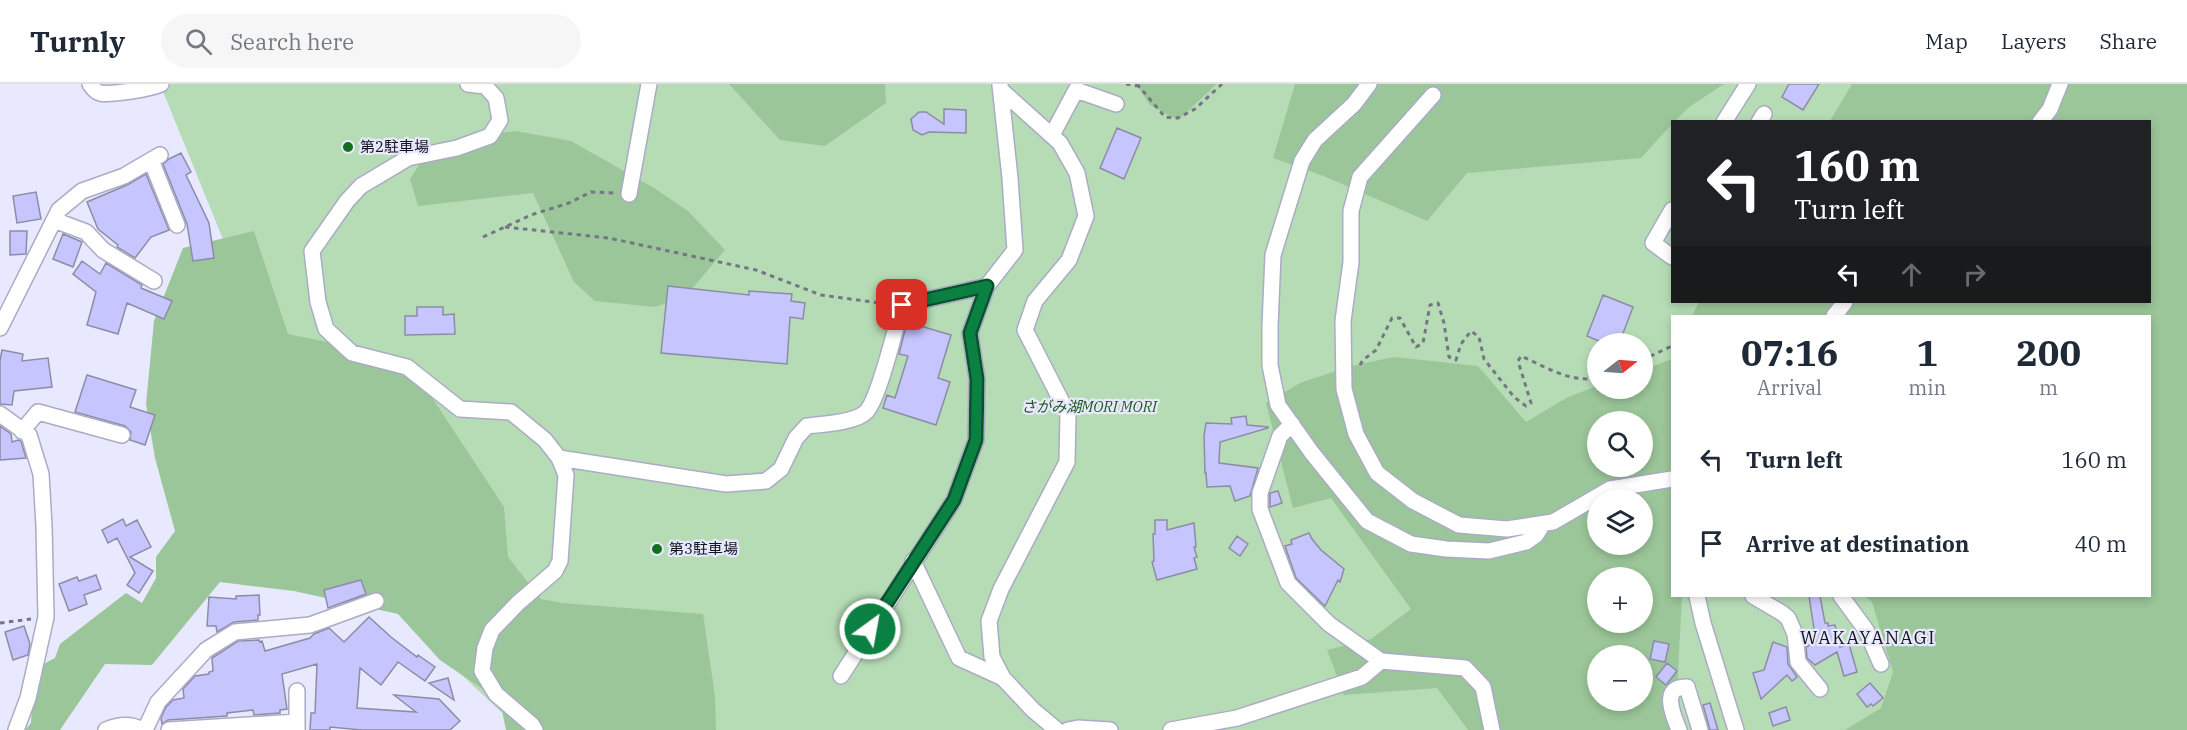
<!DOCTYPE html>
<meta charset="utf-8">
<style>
:root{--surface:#fff;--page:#f6f6f7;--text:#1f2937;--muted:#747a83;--line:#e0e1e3}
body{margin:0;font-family:"IBM Plex Serif","Noto Sans JP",serif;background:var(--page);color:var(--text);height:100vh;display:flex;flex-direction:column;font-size:22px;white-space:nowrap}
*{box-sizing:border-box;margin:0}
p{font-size:20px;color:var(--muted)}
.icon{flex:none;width:33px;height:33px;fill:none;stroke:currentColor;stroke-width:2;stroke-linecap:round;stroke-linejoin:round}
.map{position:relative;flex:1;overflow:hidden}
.details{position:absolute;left:1671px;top:231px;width:480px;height:282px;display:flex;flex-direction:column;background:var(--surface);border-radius:0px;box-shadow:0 3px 9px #0003}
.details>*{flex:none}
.hud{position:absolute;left:1671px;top:36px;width:480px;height:183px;border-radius:0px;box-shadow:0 3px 9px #0003;background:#202124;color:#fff;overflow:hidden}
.needle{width:39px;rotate:73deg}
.fabs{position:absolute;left:1587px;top:249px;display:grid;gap:12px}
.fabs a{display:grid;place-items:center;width:66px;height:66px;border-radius:50%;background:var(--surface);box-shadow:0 3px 9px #0003;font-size:30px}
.pin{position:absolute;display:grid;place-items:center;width:51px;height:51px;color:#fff;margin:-26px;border-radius:12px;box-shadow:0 3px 9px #0006}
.me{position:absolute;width:66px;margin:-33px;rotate:32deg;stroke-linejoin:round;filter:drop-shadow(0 0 4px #0008)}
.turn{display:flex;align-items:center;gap:21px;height:126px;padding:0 24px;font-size:27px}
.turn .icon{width:78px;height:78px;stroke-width:2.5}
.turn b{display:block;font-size:42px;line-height:51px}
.lanes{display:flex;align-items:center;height:57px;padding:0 24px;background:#0003;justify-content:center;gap:30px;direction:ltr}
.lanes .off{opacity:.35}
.eta{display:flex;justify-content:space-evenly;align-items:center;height:102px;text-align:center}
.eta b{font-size:36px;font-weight:800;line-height:42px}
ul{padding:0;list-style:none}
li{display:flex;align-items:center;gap:18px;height:84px;padding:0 24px}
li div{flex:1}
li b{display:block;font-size:22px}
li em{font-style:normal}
header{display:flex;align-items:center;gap:36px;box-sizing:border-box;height:84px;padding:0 30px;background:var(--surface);border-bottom:2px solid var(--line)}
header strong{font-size:28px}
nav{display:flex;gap:33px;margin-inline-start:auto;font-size:21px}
.search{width:420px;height:54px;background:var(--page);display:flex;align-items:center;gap:15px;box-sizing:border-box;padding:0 21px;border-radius:33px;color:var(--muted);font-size:22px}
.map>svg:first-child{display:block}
.green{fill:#b6dcb5;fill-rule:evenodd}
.forest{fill:#9bc699;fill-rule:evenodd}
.building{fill:#c6c5fe;stroke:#8c8ca5;stroke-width:1.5}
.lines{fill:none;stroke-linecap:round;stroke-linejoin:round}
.minor-casing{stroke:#ababc5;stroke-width:18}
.path{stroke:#757584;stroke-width:3;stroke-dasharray:4.5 4.5;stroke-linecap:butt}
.minor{stroke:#fff;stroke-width:15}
.route-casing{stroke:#07532c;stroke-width:15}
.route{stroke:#0b8043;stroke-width:10}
.poi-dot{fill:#136f1b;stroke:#e8e8fe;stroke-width:2}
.labels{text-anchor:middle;stroke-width:4.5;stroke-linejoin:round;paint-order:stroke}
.poi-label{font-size:15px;fill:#14141d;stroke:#e8e8fe;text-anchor:start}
.park-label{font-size:15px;font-style:italic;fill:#1c581e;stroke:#e8e8fe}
.quarter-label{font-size:18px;letter-spacing:1.5px;fill:#14141d;stroke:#e8e8fe}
</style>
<header>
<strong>Turnly</strong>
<div class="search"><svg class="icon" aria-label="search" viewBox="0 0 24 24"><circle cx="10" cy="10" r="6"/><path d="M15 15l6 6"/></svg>Search here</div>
<nav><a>Map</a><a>Layers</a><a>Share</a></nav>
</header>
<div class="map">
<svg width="2187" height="646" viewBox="0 0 2187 646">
<rect width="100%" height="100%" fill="#e8e8fe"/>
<!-- green -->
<path class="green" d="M163,0H2015L2007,37L1672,38V218H1969L1966,232H1672V512H1954L1949,646H520L408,540L240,197L164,10ZM1598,260H1642V304H1598ZM1598,338H1642V382H1598ZM1598,416H1642V460H1598ZM1598,494H1642V538H1598ZM1598,572H1642V616H1598Z"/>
<!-- forest -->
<path class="forest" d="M729,0H885L886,19L825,62L780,56Z
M1136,0H1217L1178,36L1150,21Z
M1295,0H1724L1689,23L1675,37L1672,38V40L1641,74L1467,89L1427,137L1326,93L1273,74Z
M1852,0H2187V646H1845L1881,624L1893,588L1872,518L1865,512H2150V232H1692L1699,218H2150V38L1830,37Z
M516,47L571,57L654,104L688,127L725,166L685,213L655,223L595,217L574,198L533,109L418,122L410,95L428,67L482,51Z
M254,147L288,250L406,274L504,423L508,473L541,515L562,519L703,530L715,612L716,646H506L500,617L440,576L398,530L294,507L220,498L152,581L105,580L60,646H25L31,639L33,604L38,583L55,574L60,560L126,509L142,519L156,494V473L175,447L155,374L146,320L154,237L183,164Z
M1394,273L1478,282L1526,338L1568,313L1597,302L1598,304H1642L1643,286L1672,275V512H1682L1677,606L1671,625L1670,646H1468L1437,604L1344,611L1327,566L1371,555L1411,525L1331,414L1293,424L1266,319L1300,299L1351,282ZM1598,338H1642V382H1598ZM1598,416H1642V460H1598ZM1598,494H1642V538H1598ZM1598,572H1642V616H1598Z"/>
<!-- building -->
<path class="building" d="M1789,0H1819L1803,26L1782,13Z
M944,25L966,26V49L929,48L922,51L913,46L911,35L919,28H926L944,40Z
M1117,44L1141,54L1124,95L1100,84Z
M181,69L191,88L186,91L209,139L214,174L193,177L187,140L163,80L169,75Z
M146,90L169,146L151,153L135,174L117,163L118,161L98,145L87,118L127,101Z
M36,108L41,135L17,139L13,112Z
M10,147H27L26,170L10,171Z
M63,150L82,158L73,183L53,175Z
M82,177L100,190L106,179L142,201L141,204L172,217L164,235L127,219L118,250L87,241L96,208L73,190Z
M668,202L749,211V207L792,210L791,217L805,219L803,235L790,233L787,280L661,269Z
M1603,211L1633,223L1619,260H1606L1587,252Z
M417,223H443V231L454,230L455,250L405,251V232H417Z
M907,238L951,251L938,294L950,298L936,341L883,324L887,311L895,314L908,272L899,270Z
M2,266L23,270L22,277L48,274L52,303L14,307L12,321L0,320V277Z
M87,291L136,306L130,323L155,331L145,361L130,356L131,348L125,342L75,328Z
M1246,332L1247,341L1268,343V344L1220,358L1219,379L1258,384L1250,412L1235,417L1230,402L1207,403L1206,389H1205L1204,352L1206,339L1232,340L1231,334Z
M0,342L11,350L12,358L18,356L21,357L26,374L0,376Z
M1278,407L1282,419L1270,423V409Z
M123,435L126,442L137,436L151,463L130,473L153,487L139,509L127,501L135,489L117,454L108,459L102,446Z
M1155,436H1167V446L1194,439L1196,463H1194L1197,473L1194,474L1197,485L1157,496L1152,478L1154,477L1153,450H1155Z
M1309,449L1312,455L1321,466L1344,485L1340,498L1338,496L1325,522L1296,494L1285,462L1292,460L1291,456Z
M1237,452L1248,460L1240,472L1229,464Z
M96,491L101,505L84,511L87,520L69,527L59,500L77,493L79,497Z
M361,496L366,510L328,524L324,506Z
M259,511L260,531H258V536L234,538L217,548L216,542H207L209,513L236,515V512Z
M1809,512H1820L1825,539H1828V542L1835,541L1840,563L1849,560L1857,588L1844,592L1837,568L1815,581L1807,574L1806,563L1816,558Z
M369,533L391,553L417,573L418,571L435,583L425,597L398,578L381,601L360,584L357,624L416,628L394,611L439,615L460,637L450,646H362L330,643V646H310L311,629H315L317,580L282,590L287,625L280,626V629L254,631L253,626L227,629V632L168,636L162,640L161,634L166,623L173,616L184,614L183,605L195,592L209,590V588L213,587L212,574L238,557L259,556L260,558L262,557L265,567L310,554L314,550L329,544L344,558Z
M24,542L30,560L28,571L13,576L5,548Z
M1654,557L1669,560L1665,578L1650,575Z
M1773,558L1787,563L1788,580L1797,593L1792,597L1787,591L1761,615L1753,589L1764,586Z
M1667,579L1677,587L1666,601L1656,593Z
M448,594L454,616L429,599Z
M1870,599L1883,614L1873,622L1871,620L1867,623L1857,610Z
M1710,619L1718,646H1710L1703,621Z
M1786,623L1790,636L1773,642L1769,629Z"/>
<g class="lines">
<!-- minor casing -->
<g class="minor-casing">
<path id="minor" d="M90,0C93,4 95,8 100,9C112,11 150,5 161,0
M468,0L485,2L496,14L500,36L490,52L457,64L408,74L361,102L347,117L312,167L318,218L326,245L352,269L407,283L460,325L511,328L545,356L559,374L566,391L560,477L555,487L518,519L492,546L485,564L482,587L496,610L532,641L535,646
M1369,0L1354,20L1315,56L1302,77L1273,171L1270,242V281L1278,321L1312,369L1367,437L1411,460L1446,465L1489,467L1526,458L1536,451L1543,440
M1001,6L1060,59L1077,89L1086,132L1069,176L1035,217L1025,246L1068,330L1067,378L1001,505L989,537L992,573L1003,594L1033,626L1057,646
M1433,11L1360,93L1351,127V178L1343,237L1344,305L1356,350L1377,389L1413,417L1459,441L1507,445L1553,438L1610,405L1672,395
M1724,38L1748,0
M1759,38L1764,30
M2040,38L2050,25L2060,0
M1052,51L1076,6L1116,20
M151,76L177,141
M629,110L649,0
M1672,126L1653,159L1672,173
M54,136L86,148L103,166L154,197
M1834,232L1845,218
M0,244L59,126L82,107L124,92L160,71
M0,330L29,351L41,390L44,442L46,533L28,614L16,646
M1292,340L1280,352L1260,409V425L1288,499L1329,540L1381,577L1465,584L1483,603L1492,646
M22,347L38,328L122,351
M559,374L726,400L766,397L781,385L796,354L807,342C822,340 855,339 866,328C879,315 896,242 902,221L987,202
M913,477L959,574L1003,594
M1697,512L1703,539L1736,646
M1753,512L1782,529L1788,534L1795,550L1798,578L1820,605
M1841,512L1866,546L1881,580
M841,592L954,416L976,356L977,295L970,249L987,202L1015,166L1010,94L1000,1
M106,646C118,641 130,639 142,646
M145,646L158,618L206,566L235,548L310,541L376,517
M169,646L297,638
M297,646V607
M1068,646L1078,644L1110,646
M1171,646L1237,634L1362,593L1381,577
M1679,646C1673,631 1660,602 1687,603L1700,646"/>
</g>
<!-- path -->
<path class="path" d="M1126,0L1138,2
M1137,0L1165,33L1178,34L1195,25L1222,0
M505,143L609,154L756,186L821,211L887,220
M483,153L531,131L569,119L591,108L616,109
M1642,276L1672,262
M1360,281L1363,276L1376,266L1392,234H1400L1416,263L1423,259L1430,221L1438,219L1444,239L1449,273L1456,276L1461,260L1471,247L1479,253L1484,275L1514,313L1526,322L1531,319L1518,277L1521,272C1546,283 1570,299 1598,294
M0,539L31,535"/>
<!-- minor -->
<use href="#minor" class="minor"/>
</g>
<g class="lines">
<!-- route casing -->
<g class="route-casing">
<path id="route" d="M870,545L954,416L976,356L977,295L970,249L987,202L902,221"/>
</g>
<!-- route -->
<use href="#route" class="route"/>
</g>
<!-- markers -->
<g class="poi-dot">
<circle cx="348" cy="63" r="6"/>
<circle cx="657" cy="465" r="6"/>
</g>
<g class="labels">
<!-- poi labels -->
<g class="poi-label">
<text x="360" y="68">第2駐車場</text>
<text x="669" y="470">第3駐車場</text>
</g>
<!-- park labels -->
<g class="park-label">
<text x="1089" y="328">さがみ湖MORI MORI</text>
</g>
<!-- quarter labels -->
<g class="quarter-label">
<text x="1868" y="560">WAKAYANAGI</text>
</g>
</g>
</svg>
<div class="fabs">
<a><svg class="needle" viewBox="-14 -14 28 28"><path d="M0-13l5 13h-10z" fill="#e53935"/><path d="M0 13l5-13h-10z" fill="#747a83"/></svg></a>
<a><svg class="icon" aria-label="search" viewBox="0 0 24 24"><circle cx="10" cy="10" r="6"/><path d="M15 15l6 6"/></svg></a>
<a><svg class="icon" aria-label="layers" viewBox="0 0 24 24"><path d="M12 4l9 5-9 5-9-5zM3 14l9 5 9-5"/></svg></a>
<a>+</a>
<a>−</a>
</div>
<div class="pin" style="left:902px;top:221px;background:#d93025"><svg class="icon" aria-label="arrive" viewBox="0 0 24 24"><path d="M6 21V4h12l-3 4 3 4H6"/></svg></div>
<svg class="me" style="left:870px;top:545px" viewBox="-20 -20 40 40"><circle r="17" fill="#0b8043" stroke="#fff" stroke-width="3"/><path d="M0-11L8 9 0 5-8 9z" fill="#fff"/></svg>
<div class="hud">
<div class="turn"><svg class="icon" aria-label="left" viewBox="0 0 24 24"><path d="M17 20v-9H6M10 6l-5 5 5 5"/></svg><div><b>160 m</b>Turn left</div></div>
<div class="lanes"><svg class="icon" aria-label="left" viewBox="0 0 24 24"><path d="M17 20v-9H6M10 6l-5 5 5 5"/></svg><svg class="icon off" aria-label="ahead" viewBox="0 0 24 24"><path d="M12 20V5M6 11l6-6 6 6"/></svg><svg class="icon off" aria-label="right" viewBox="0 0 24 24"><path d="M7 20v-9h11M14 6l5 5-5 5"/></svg></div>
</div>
<section class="details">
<div class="eta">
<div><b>07:16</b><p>Arrival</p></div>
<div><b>1</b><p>min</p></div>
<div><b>200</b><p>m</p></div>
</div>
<ul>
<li><svg class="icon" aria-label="left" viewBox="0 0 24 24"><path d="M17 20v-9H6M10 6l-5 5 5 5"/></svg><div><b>Turn left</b></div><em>160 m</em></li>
<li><svg class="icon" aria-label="arrive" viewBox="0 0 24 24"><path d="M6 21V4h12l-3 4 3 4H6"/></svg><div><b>Arrive at destination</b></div><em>40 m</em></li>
</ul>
</section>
</div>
